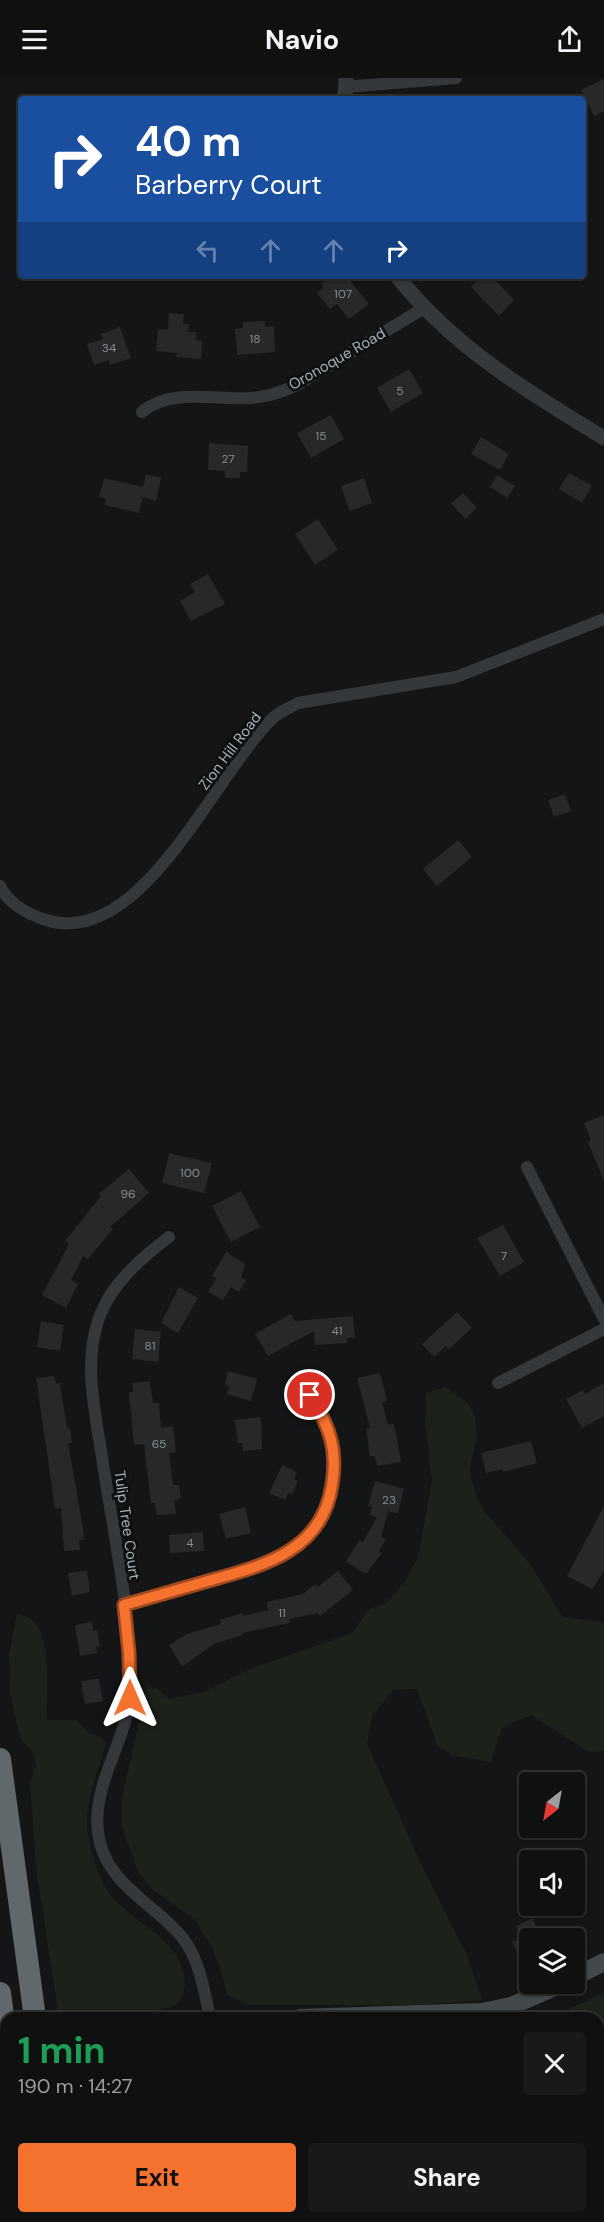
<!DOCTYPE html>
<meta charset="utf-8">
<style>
:root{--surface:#0f1010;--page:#181919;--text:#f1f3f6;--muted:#9b9d9f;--line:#2f3030;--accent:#f5712e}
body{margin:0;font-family:"DM Sans",sans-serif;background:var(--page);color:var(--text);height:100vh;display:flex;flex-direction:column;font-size:22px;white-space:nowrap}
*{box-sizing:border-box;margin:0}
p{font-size:20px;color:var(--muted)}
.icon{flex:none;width:33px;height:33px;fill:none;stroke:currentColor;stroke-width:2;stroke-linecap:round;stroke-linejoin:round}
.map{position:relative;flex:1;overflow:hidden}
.panel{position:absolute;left:0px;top:1934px;width:604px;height:212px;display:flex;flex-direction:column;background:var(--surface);border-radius:18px 18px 0 0;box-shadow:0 2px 4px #0004,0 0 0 2px var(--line)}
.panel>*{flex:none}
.guide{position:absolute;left:18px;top:18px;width:568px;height:183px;border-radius:6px;box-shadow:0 2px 4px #0004,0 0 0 2px var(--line);background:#1a4fa0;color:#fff;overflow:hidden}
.needle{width:39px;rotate:211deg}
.fabs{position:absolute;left:519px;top:1694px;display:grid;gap:12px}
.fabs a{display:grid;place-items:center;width:66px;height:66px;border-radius:6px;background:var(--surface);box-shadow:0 2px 4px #0004,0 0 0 2px var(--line);font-size:30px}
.pin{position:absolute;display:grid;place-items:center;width:51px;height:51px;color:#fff;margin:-26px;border:3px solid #fff;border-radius:50%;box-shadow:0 2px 6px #0007}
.me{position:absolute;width:66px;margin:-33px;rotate:0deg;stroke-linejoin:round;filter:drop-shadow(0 0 4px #0008)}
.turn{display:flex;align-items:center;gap:21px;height:126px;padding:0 18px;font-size:27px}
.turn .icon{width:78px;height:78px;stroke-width:2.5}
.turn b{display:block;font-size:42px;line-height:51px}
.lanes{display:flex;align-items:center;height:57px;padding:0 18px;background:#0003;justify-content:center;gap:30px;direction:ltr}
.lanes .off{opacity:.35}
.round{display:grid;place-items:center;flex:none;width:63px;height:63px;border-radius:6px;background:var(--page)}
.overview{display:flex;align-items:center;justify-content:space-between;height:102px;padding:0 18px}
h1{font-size:36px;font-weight:700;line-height:45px;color:#1e9e55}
.button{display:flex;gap:12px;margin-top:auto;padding:12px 18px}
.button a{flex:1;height:69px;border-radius:6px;background:var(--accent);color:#111;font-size:24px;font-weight:700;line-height:69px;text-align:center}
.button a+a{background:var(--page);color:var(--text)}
header{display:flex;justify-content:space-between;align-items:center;height:78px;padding:0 18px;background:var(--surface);font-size:27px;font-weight:700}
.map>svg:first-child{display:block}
.green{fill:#1c211a}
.building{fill:#27282a}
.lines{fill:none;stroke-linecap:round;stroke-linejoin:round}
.minor{stroke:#35383b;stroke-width:12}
.tertiary{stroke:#35383b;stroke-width:15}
.secondary{stroke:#43484b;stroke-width:18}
.motorway{stroke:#61686c;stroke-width:22}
.route-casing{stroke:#9f491e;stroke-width:15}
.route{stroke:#f5712e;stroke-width:10}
.labels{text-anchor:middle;stroke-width:6;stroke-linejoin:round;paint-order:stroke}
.number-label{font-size:12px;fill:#868e93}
.street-label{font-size:15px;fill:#a6b1b7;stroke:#0f1011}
</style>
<header><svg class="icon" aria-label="menu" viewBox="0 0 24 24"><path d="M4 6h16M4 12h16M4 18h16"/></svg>Navio<svg class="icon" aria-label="share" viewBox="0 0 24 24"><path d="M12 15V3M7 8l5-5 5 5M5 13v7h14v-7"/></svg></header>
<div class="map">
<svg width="604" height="2144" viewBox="0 0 604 2144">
<rect width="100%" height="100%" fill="#141516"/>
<!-- green -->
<path class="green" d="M446,1309L468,1325L475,1339L477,1358L469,1394L476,1417L486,1435L530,1486L562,1538L604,1545V1673L589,1674L531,1637L502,1650L491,1684L453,1678L437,1667L417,1611L393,1612L372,1638L367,1666L424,1792L466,1875L482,1922L419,1927H248L227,1917L223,1899L213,1871L195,1842L152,1811L138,1794L122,1749V1720L147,1608L158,1611L169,1621L203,1614L250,1591L352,1555L369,1531L387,1525L405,1503L418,1479L432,1403L425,1346L426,1315Z
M17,1536C58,1541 45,1612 47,1642H76L90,1656L101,1659L106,1664C92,1717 76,1736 98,1793C101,1802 108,1814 114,1821C138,1847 185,1864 185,1907C184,1918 182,1923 173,1929L115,1939H62L58,1932L36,1790L30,1704L36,1688L33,1674L21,1662L10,1616L9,1576Z
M604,1915V2106L599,2108L598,1940L552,1939Z
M0,2053L6,2104V2139H10L11,2144H0Z
M85,2139H513L499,2144H85Z"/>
<!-- building -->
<path class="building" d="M604,1V33L594,38L581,12Z
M331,198H346L369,226L349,241L337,226L330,231L317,215L324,210L321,206Z
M481,198H491L514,222L499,238L471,209Z
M169,235L184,236L183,246H189L188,254H196V262L202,263L201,281L176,279L177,275L156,273L158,251L168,252Z
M265,243V249L274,248L275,274L237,277L235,251L243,250V244Z
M120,249L131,280L110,287L109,282L94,287L87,266L103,261L101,256Z
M409,291L423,315L391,334L377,310Z
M331,337L344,361L311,380L297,355Z
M481,359L509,376L500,392L471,376Z
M209,365L248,368L247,394H240V400H225V393L208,392Z
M569,395L592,408L582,425L559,411Z
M146,396L161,400L156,423L143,419L139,435L105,427L106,421L99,419L104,400L143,409Z
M497,397L515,408L507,420L490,409Z
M364,400L372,425L350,433L341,408Z
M463,415L477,430L465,441L451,425Z
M318,441L338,472L315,487L295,456Z
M208,496L225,526L191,543L180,523L195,514L190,506Z
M565,716L571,733L554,739L548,722Z
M458,762L472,779L437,808L423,791Z
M604,1037V1103L588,1064L591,1062L584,1045Z
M169,1075L212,1085L204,1115L162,1105Z
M129,1091L149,1115L110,1149L113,1151L88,1181L83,1178L71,1202L78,1206L66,1230L42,1217L69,1166L65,1163L101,1118L99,1116Z
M241,1113L260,1149L231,1164L212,1128Z
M503,1147L524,1184L500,1198L477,1160Z
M226,1174L245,1186L241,1200L246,1202L239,1214L231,1209L223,1222L208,1214L216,1200L212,1198Z
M179,1209L198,1220L178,1255L161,1245Z
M457,1234L472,1250L449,1271L446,1268L434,1279L422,1266Z
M291,1236L295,1243L353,1238L355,1260H347V1265L315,1267L314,1253L268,1278L255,1256Z
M41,1243L64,1247L60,1273L37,1269Z
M135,1251L161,1254L158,1284L132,1281Z
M228,1293L257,1301L251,1323L227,1316L229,1309L225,1307Z
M380,1295L387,1323L382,1324L388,1347L394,1346L401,1384L377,1388L375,1378H370L366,1351L370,1350L357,1300Z
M54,1298L56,1306L60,1305L67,1350H70L72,1365H68L83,1450L84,1462H79L80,1472L64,1473L61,1430L55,1431L50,1395L36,1300Z
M150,1303L153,1325H159L161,1350L173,1348L176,1374L169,1375L173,1407H179L181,1421L174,1422L176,1436L157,1437L155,1425H151L144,1366L134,1367L129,1314H133L132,1305Z
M604,1305V1338L582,1350L566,1321L583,1312L585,1316Z
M261,1339L262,1371L243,1373L242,1365H238L235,1342Z
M531,1363L537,1385L503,1394V1391L486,1395L481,1375Z
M282,1387L297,1394L294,1401L298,1403L292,1417L288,1415L285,1422L269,1415Z
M375,1403L404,1411L398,1435L388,1433L381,1459L386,1461L379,1473L382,1475L366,1496L346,1484L359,1462L363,1464L377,1439L370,1437L372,1429L368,1428Z
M604,1428V1493L592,1511L567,1498Z
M245,1429L251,1455L226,1461L219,1436Z
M203,1454L204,1473L170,1475L169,1457Z
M82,1493H87L90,1514L72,1518L68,1495Z
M338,1493L353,1512L320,1538L317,1535L289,1541L290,1545L242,1555L243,1557L214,1566L182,1589L169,1567L187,1556L221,1546L220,1542L242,1535L243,1538L268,1532L267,1524L303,1516L315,1506L318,1509Z
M92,1544L93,1553L97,1552L100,1568L96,1569L97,1575L80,1578L75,1547Z
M96,1601H99L103,1623L85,1626L81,1603Z
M532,1840L542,1860H530V1876L520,1881L512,1864L522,1859L516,1848Z"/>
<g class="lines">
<!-- minor -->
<path class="minor" d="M345,9L456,0
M142,334C171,309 216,323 251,320C268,319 282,314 297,307L424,230
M0,808C8,825 26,835 43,841C141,876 216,692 274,639C281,633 290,630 298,625L456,599L604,541
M527,1089L604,1241
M169,1159C141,1180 111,1206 99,1240C83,1285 95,1333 102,1379C113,1455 132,1535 130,1612C129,1665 86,1710 100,1765C111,1808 155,1827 182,1859C200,1882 204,1912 210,1940
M498,1305L604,1251
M124,1527L256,1490C335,1460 357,1387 310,1317"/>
<!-- tertiary -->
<path class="tertiary" d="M345,21L346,0
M397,198C453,269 528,314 604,360"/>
<!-- secondary -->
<path class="secondary" d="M574,1899L604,1884
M300,1940L482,1934L511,1928L564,1905
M0,1977H6"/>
<!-- motorway -->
<path class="motorway" d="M0,1681L35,1940
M0,1915L6,1959
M30,2139L31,2144
M62,2139L63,2144"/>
</g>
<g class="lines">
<!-- route casing -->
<g class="route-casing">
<path id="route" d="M130,1620L129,1575L124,1527C152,1519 180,1511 208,1503C262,1488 322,1474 332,1407C338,1371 329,1347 310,1317"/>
</g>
<!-- route -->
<use href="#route" class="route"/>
</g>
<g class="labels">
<!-- number labels -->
<g class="number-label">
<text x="343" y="220">107</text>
<text x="255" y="265">18</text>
<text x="109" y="274">34</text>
<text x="400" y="317">5</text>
<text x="321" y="362">15</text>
<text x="228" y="385">27</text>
<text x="190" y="1099">100</text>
<text x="128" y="1120">96</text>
<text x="504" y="1182">7</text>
<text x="337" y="1257">41</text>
<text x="150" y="1272">81</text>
<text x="159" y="1370">65</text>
<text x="389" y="1426">23</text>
<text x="190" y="1469">4</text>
<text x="282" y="1539">11</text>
</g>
<!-- street labels -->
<g class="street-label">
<text transform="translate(337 281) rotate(-30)" y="5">Oronoque Road</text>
<text transform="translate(230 673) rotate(-53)" y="5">Zion Hill Road</text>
<text transform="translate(127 1447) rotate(82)" y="5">Tulip Tree Court</text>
</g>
</g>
</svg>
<div class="fabs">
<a><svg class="needle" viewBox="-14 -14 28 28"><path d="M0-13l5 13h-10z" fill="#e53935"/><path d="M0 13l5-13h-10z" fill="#9b9d9f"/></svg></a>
<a><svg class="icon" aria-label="sound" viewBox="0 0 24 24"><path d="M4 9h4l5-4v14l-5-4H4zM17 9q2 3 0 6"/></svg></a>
<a><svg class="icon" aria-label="layers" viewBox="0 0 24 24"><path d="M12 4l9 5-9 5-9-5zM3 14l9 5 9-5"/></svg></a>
</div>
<div class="pin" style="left:310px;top:1317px;background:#d93025"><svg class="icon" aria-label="arrive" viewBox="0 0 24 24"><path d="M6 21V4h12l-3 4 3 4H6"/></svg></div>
<svg class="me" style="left:130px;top:1620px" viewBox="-20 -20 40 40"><path d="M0-17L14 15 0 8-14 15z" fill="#f5712e" stroke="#fff" stroke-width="4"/></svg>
<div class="guide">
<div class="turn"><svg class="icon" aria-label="right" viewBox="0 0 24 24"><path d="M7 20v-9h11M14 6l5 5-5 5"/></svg><div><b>40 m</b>Barberry Court</div></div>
<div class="lanes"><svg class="icon off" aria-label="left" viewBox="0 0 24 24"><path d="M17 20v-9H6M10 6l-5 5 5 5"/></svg><svg class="icon off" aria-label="ahead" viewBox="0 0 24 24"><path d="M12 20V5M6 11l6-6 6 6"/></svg><svg class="icon off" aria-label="ahead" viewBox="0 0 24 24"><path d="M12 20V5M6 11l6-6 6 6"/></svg><svg class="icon" aria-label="right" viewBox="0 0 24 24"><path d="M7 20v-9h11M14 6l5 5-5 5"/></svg></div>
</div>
<section class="panel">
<div class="overview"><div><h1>1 min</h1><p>190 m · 14:27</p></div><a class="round"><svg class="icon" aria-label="close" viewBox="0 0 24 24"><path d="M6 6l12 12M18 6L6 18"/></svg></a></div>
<div class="button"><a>Exit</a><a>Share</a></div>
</section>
</div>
